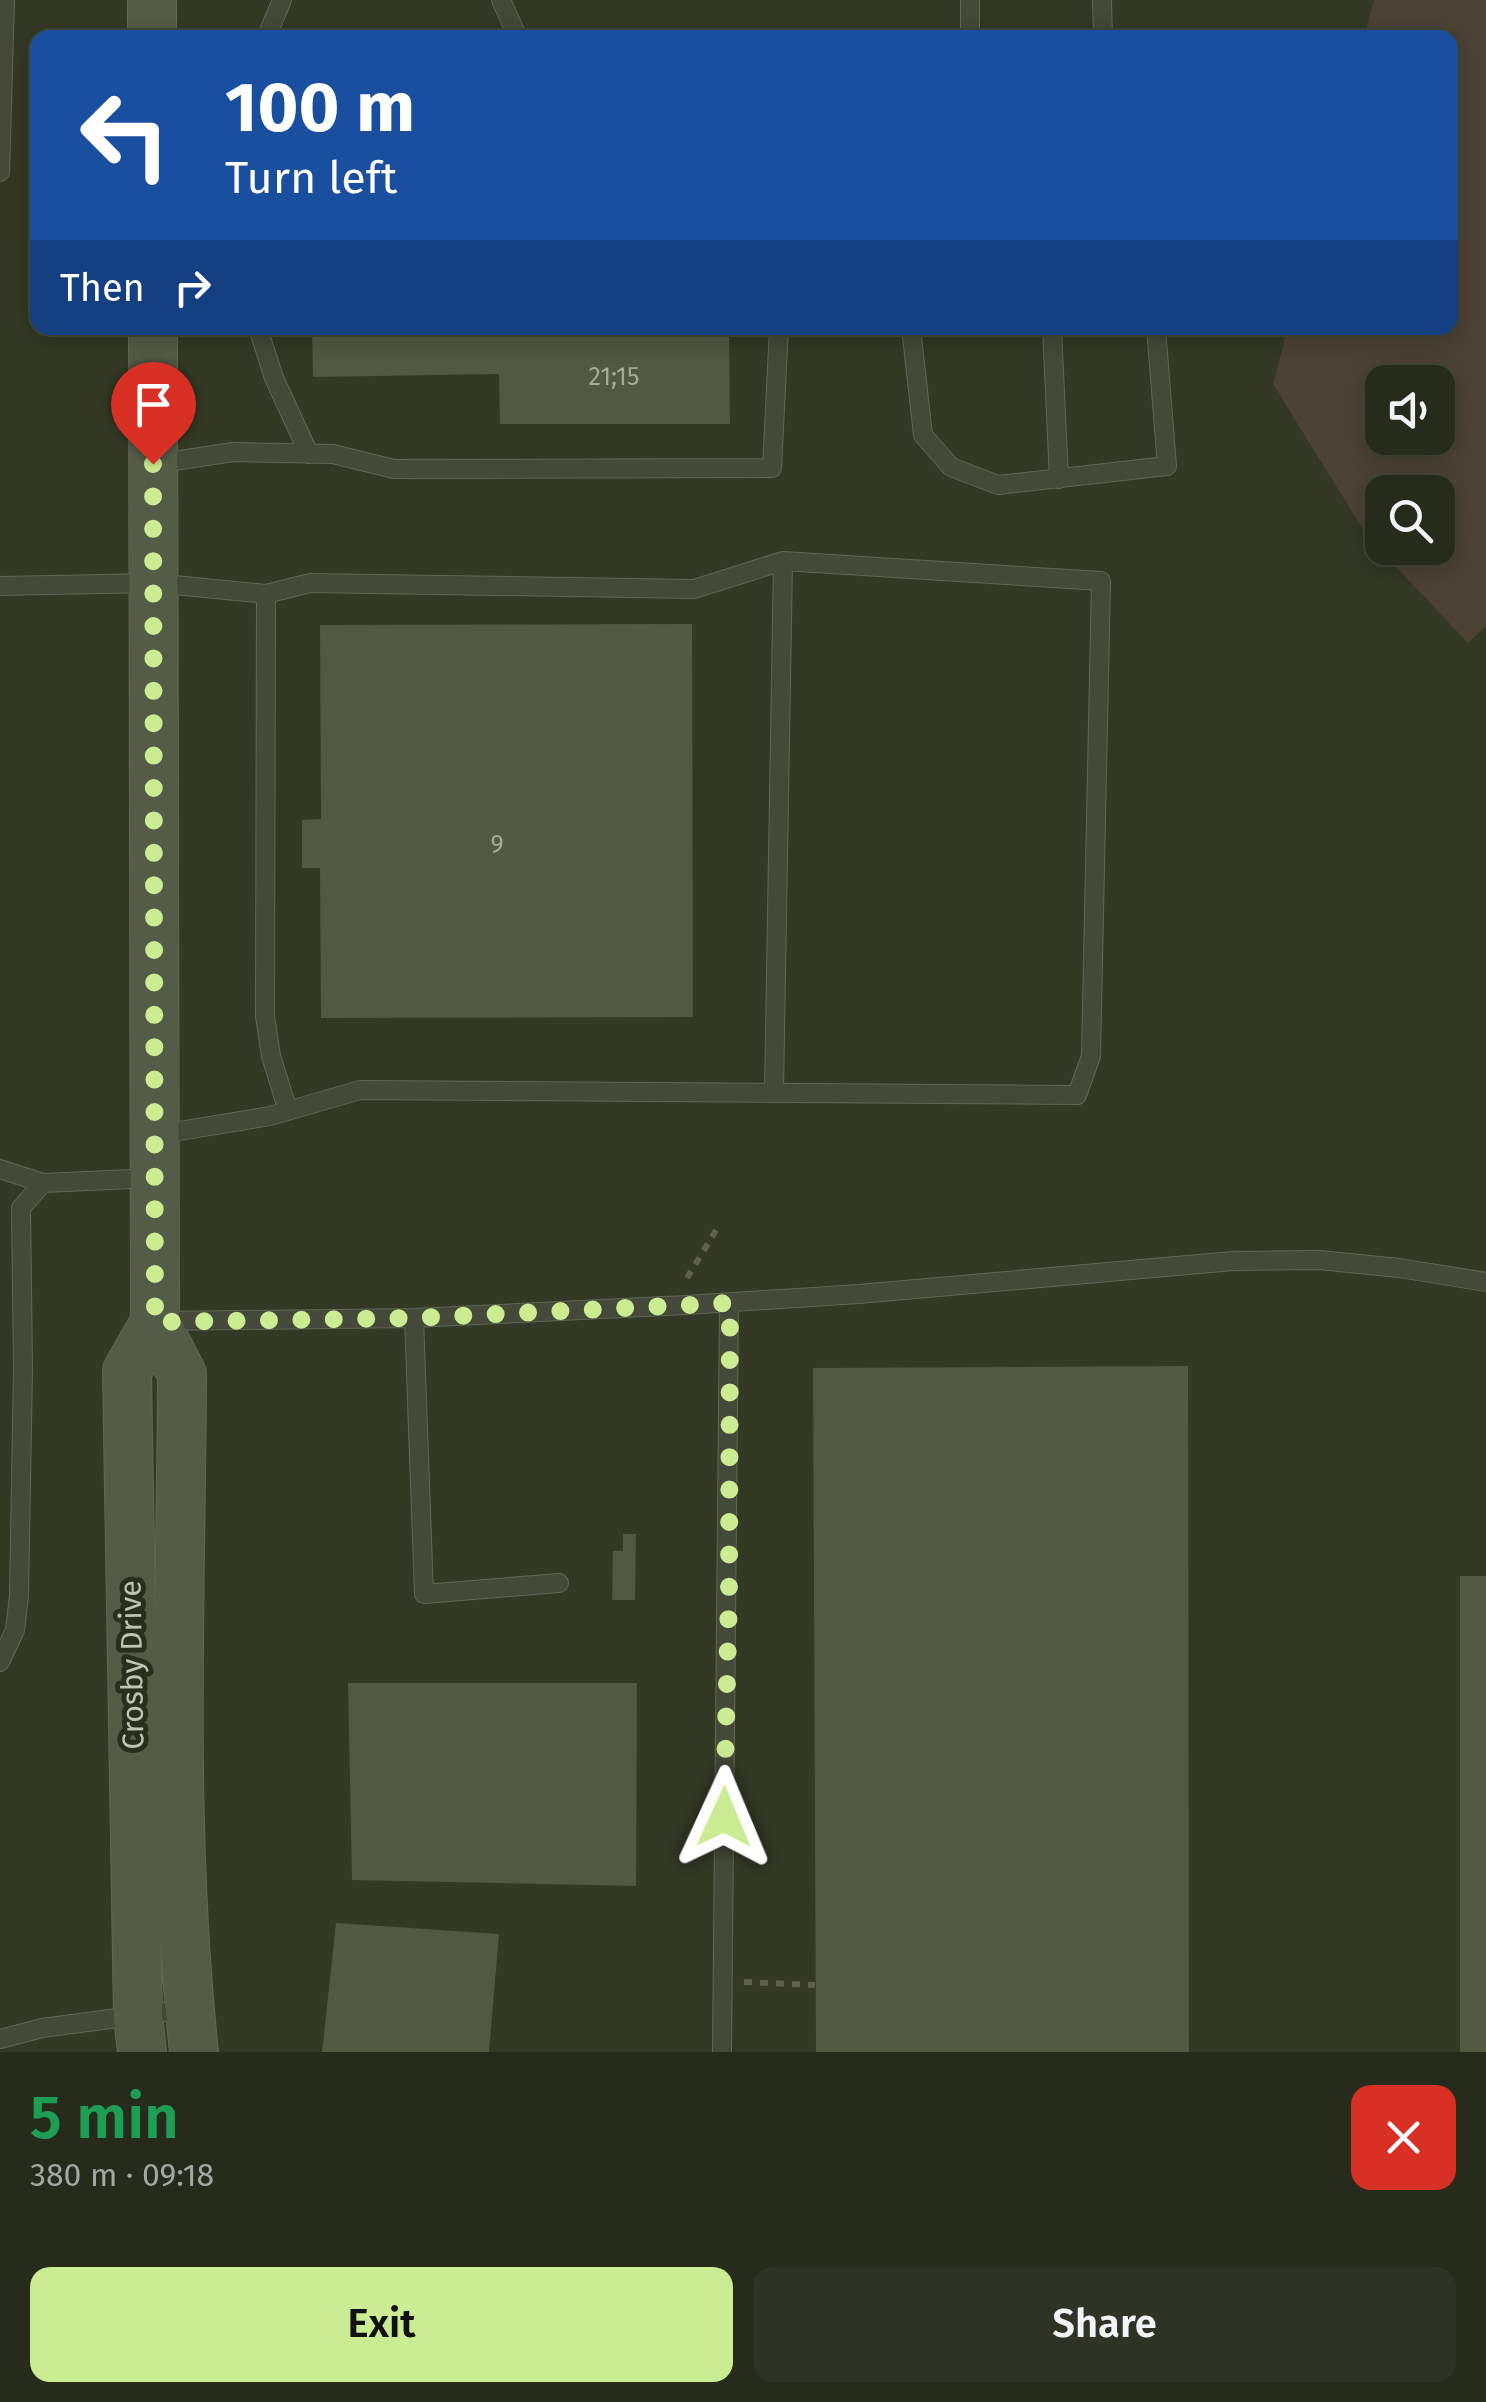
<!DOCTYPE html>
<meta charset="utf-8">
<style>
:root{--surface:#262b1c;--page:#2e3325;--text:#f1f3f6;--muted:#a4a7a3;--line:#42473b;--accent:#ccec93}
body{margin:0;font-family:"Fira Sans",sans-serif;background:var(--page);color:var(--text);height:100vh;display:flex;flex-direction:column;font-size:38px;white-space:nowrap}
*{box-sizing:border-box;margin:0}
p{font-size:32px;color:var(--muted)}
.icon{flex:none;width:55px;height:55px;fill:none;stroke:currentColor;stroke-width:2;stroke-linecap:round;stroke-linejoin:round}
.map{position:relative;height:2052px;overflow:hidden}
.details{display:flex;flex-direction:column;background:var(--surface);flex:1}
.details>*{flex:none}
.banner{position:absolute;left:30px;top:30px;width:1428px;height:305px;border-radius:20px;box-shadow:0 5px 25px #0003,0 0 0 2px var(--line);background:#1a4fa0;color:#fff;overflow:hidden}
.tools{position:absolute;left:1365px;top:365px;display:grid;gap:20px}
.tools a{display:grid;place-items:center;width:90px;height:90px;border-radius:20px;background:var(--surface);box-shadow:0 5px 25px #0003,0 0 0 2px var(--line);font-size:50px}
.pin{position:absolute;display:grid;place-items:center;width:85px;height:85px;color:#fff;margin:-102px -42px;border-radius:50% 50% 50% 0;rotate:-45deg;box-shadow:0 0 10px #0007}
.pin .icon{rotate:45deg}
.me{position:absolute;width:110px;margin:-55px;rotate:1deg;stroke-linejoin:round;filter:drop-shadow(0 0 8px #0008)}
.turn{display:flex;align-items:center;gap:35px;height:210px;padding:0 30px;font-size:45px}
.turn .icon{width:130px;height:130px;stroke-width:2.5}
.turn b{display:block;font-size:70px;line-height:85px}
.then{display:flex;align-items:center;height:95px;padding:0 30px;background:#0003;gap:20px;font-size:38px}
.round{display:grid;place-items:center;flex:none;width:105px;height:105px;border-radius:20px;background:var(--page)}
.overview{display:flex;align-items:center;justify-content:space-between;height:170px;padding:0 30px}
h1{font-size:60px;font-weight:600;line-height:75px;color:#1e9e55}
.button{display:flex;gap:20px;margin-top:auto;padding:20px 30px}
.button a{flex:1;height:115px;border-radius:20px;background:var(--accent);color:#111;font-size:40px;font-weight:600;line-height:115px;text-align:center}
.button a+a{background:var(--page);color:var(--text)}
.map>svg:first-child{display:block}
.green{fill:#4c4235;fill-rule:evenodd}
.building{fill:#525842}
.lines{fill:none;stroke-linecap:round;stroke-linejoin:round}
.service-casing{stroke:#626757;stroke-width:20}
.secondary-casing{stroke:#626757;stroke-width:50}
.path{stroke:#616050;stroke-width:6;stroke-dasharray:8 8;stroke-linecap:butt}
.service{stroke:#444939;stroke-width:18}
.secondary{stroke:#545c47;stroke-width:48}
.route{stroke:#ccec93;stroke-width:18;stroke-dasharray:0 32.4}
.labels{text-anchor:middle;stroke-width:10;stroke-linejoin:round;paint-order:stroke}
.number-label{font-size:25px;fill:#a4aa98}
.street-label{font-size:30px;fill:#bfc5b4;stroke:#292e1e}
</style>
<div class="map">
<svg width="1486" height="2052" viewBox="0 0 1486 2052">
<rect width="100%" height="100%" fill="#333925"/>
<!-- green -->
<path class="green" d="M1374,0H1486V626L1468,643L1367,536L1273,384L1288,328H1450V38L1364,37ZM1382,382H1438V438H1382ZM1382,492H1438V548H1382Z"/>
<!-- building -->
<path class="building" d="M312,328H729L730,424H500L499,374L313,377Z
M692,624L693,1017L321,1018L320,868H302V820L321,819L320,625Z
M1188,1366L1189,2052H816L813,1368Z
M623,1534H636L635,1600H612L613,1551H623Z
M1460,1576H1486V2052H1460Z
M348,1683H637L636,1886L352,1880Z
M336,1923L499,1934L489,2052H322Z"/>
<g class="lines">
<!-- service casing -->
<g class="service-casing">
<path id="service" d="M501,0L518,38
M1102,0L1103,38
M266,38L282,0
M970,38V0
M0,172L5,0
M258,328L274,378L309,454
M911,328L923,435L951,467L998,485L1167,466L1156,328
M1052,328L1059,479
M154,464L233,452L333,454L394,469L772,468L779,328
M0,586L154,583L266,594L310,583L694,589L783,561L1101,581L1091,1056L1077,1095L360,1090L270,1116L155,1135
M266,594L265,1016L271,1056L288,1111
M774,1093L783,561
M0,1169L43,1183
M414,1318L424,1594L559,1583
M160,1321L414,1318L686,1305L859,1294L1233,1261L1319,1260L1399,1268L1486,1282
M0,1662L15,1630L19,1596L23,1369L21,1208L43,1183L154,1178
M0,2039L42,2028L187,2009
M722,2052L729,1303"/>
</g>
<!-- secondary casing -->
<g class="secondary-casing">
<path id="secondary" d="M152,0V38
M153,328L155,1322L182,1374C181,1599 170,1828 194,2052
M142,2052L138,2016L127,1371L155,1322"/>
</g>
<!-- path -->
<path class="path" d="M687,1278L718,1227
M744,1982L815,1985"/>
<!-- service -->
<use href="#service" class="service"/>
<!-- secondary -->
<use href="#secondary" class="secondary"/>
</g>
<g class="lines">
<!-- route -->
<path class="route" d="M153,464L155,1322L414,1318L730,1303L729,1592L724,1817"/>
</g>
<g class="labels">
<!-- number labels -->
<g class="number-label">
<text x="614" y="385">21;15</text>
<text x="497" y="853">9</text>
</g>
<!-- street labels -->
<g class="street-label">
<text transform="translate(132 1665) rotate(-91)" y="10">Crosby Drive</text>
</g>
</g>
</svg>
<div class="tools">
<a><svg class="icon" aria-label="sound" viewBox="0 0 24 24"><path d="M4 9h4l5-4v14l-5-4H4zM17 9q2 3 0 6"/></svg></a>
<a><svg class="icon" aria-label="search" viewBox="0 0 24 24"><circle cx="10" cy="10" r="6"/><path d="M15 15l6 6"/></svg></a>
</div>
<div class="pin" style="left:153px;top:464px;background:#d93025"><svg class="icon" aria-label="arrive" viewBox="0 0 24 24"><path d="M6 21V4h12l-3 4 3 4H6"/></svg></div>
<svg class="me" style="left:724px;top:1817px" viewBox="-20 -20 40 40"><path d="M0-17L14 15 0 8-14 15z" fill="#ccec93" stroke="#fff" stroke-width="4"/></svg>
<div class="banner">
<div class="turn"><svg class="icon" aria-label="left" viewBox="0 0 24 24"><path d="M17 20v-9H6M10 6l-5 5 5 5"/></svg><div><b>100 m</b>Turn left</div></div>
<div class="then">Then<svg class="icon" aria-label="right" viewBox="0 0 24 24"><path d="M7 20v-9h11M14 6l5 5-5 5"/></svg></div>
</div>
</div>
<section class="details">
<div class="overview"><div><h1>5 min</h1><p>380 m · 09:18</p></div><a class="round" style="background:#d93025;color:#fff"><svg class="icon" aria-label="close" viewBox="0 0 24 24"><path d="M6 6l12 12M18 6L6 18"/></svg></a></div>
<div class="button"><a>Exit</a><a>Share</a></div>
</section>
